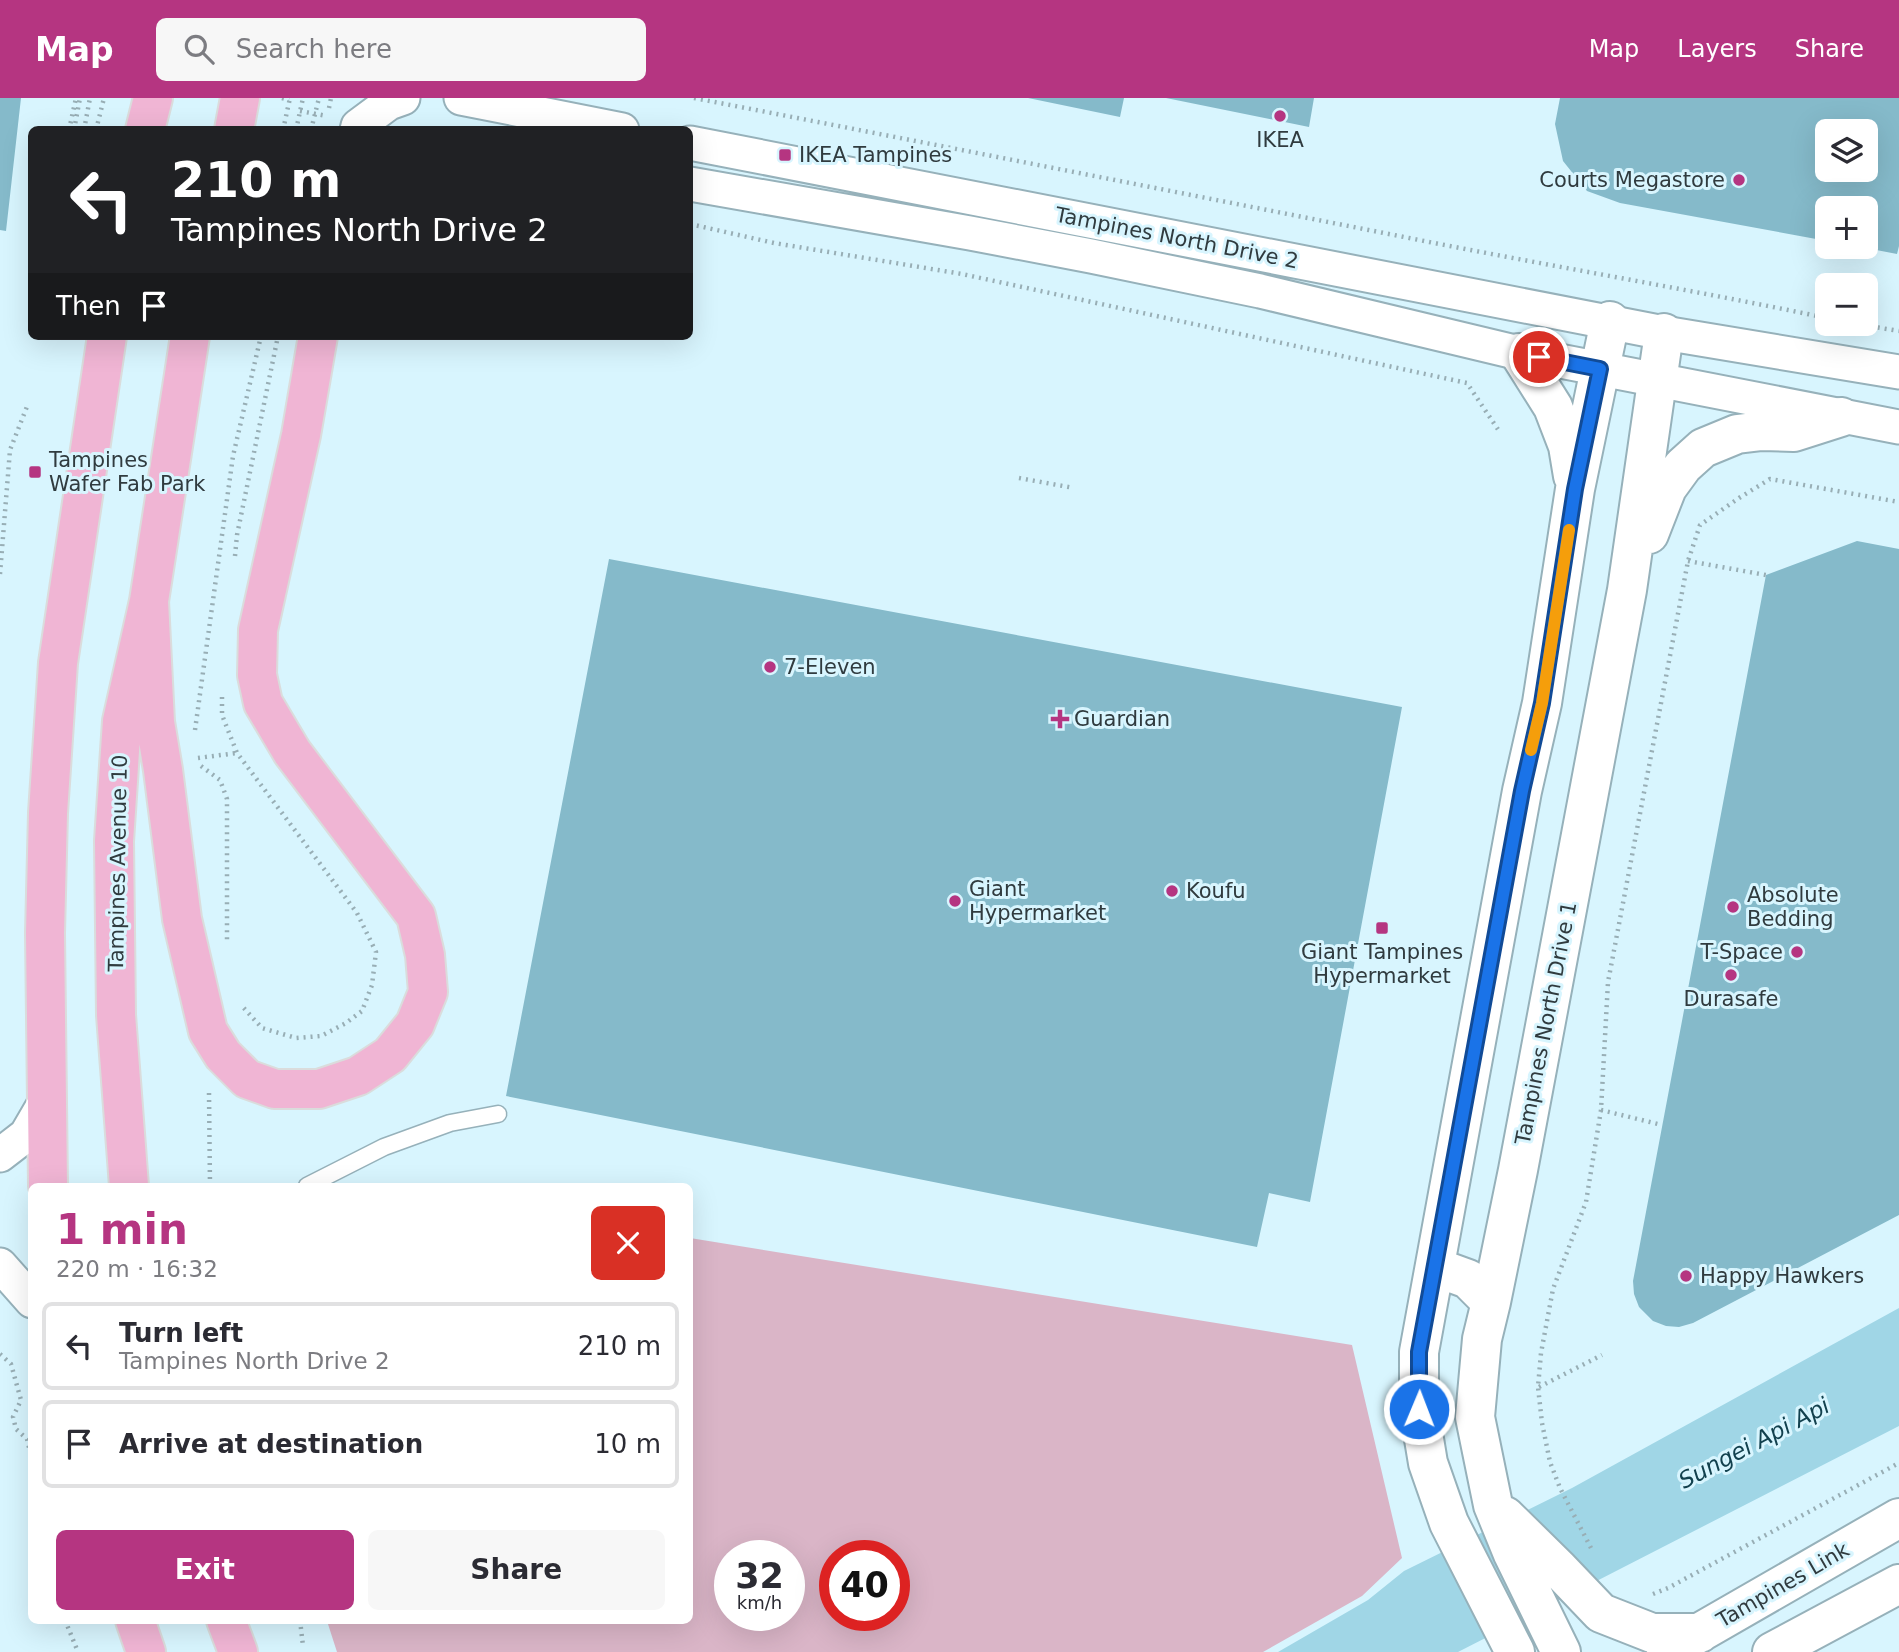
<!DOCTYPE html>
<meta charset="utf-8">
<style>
:root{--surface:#fff;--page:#f7f7f7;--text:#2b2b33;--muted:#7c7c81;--line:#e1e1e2;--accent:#b53581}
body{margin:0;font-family:"DejaVu Sans",sans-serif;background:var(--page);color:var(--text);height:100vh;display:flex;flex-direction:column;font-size:26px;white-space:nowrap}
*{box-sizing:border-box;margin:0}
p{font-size:23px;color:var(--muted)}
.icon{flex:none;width:38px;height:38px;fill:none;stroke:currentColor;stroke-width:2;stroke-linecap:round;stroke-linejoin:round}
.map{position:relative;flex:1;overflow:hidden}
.sheet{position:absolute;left:28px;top:1085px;width:665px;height:441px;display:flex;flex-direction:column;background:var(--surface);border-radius:10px;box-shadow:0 7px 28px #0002}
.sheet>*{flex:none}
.top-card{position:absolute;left:28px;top:28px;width:665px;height:214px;border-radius:10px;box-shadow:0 7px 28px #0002;background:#202124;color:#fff;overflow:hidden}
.fabs{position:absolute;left:1815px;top:21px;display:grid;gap:14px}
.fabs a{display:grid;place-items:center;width:63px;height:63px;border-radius:10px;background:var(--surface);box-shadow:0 7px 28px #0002;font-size:35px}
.speed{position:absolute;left:714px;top:1442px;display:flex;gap:14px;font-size:35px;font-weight:700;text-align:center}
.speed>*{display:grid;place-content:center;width:91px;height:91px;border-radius:50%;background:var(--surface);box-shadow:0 7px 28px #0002;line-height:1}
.speed small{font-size:18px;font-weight:400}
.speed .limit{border:10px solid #d22;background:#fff;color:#111}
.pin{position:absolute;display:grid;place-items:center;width:60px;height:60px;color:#fff;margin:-30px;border:4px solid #fff;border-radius:50%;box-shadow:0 2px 7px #0007}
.me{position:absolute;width:77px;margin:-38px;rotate:1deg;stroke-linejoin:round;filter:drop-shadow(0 0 5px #0008)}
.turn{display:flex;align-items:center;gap:24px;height:147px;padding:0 28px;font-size:32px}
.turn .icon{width:91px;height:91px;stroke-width:2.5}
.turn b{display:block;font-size:49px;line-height:60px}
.then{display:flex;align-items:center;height:66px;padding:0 28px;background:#0003;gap:14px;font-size:26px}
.round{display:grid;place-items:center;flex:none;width:74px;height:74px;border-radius:10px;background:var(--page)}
.summary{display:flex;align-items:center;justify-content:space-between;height:119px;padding:0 28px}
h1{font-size:42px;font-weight:700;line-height:52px;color:var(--accent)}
.cta{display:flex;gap:14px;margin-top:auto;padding:14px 28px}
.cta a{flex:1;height:80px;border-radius:10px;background:var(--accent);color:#fff;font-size:28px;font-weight:700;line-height:80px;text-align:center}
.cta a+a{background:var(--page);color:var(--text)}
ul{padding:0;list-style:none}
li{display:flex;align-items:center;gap:21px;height:88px;margin:0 14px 10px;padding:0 14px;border:4px solid var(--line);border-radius:10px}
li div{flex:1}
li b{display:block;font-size:26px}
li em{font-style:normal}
header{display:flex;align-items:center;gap:42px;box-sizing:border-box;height:98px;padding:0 35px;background:var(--accent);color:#fff}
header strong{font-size:33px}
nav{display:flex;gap:38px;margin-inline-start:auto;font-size:24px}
.search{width:490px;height:63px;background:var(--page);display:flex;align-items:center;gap:18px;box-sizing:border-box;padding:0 24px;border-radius:10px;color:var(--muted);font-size:26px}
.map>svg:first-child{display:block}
.green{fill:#dab5c7;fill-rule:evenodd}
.water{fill:#a0d6e6}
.building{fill:#85baca;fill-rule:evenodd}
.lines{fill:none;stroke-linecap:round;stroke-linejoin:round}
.service-casing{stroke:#96b1ba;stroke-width:19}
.minor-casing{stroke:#96b1ba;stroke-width:37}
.tertiary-casing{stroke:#96b1ba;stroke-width:42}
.primary-casing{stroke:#dadcdc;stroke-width:42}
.path{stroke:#98aeb5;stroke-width:4.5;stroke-dasharray:2 5;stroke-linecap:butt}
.service{stroke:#fff;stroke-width:16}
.minor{stroke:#fff;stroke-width:33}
.tertiary{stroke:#fff;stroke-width:38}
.primary{stroke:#f0b5d4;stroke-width:38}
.path-bridge{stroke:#98aeb5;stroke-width:4.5;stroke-dasharray:2 5;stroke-linecap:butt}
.route-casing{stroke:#114b97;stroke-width:18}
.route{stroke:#1a73e8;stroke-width:12}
.slow{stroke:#f59e0b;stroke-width:12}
.poi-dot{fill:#b53581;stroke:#d8f5fe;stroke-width:2.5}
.labels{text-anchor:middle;stroke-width:6;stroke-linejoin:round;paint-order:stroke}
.poi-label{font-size:21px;fill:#303b3f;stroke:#d8f5fe;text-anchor:start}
.street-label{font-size:21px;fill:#303b3f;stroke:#d8f5fe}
.water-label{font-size:23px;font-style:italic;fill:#12414e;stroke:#d8f5fe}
</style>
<header>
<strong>Map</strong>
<div class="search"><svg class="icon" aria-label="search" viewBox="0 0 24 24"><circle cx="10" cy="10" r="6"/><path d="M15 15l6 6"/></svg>Search here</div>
<nav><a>Map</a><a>Layers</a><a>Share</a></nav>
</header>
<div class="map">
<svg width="1899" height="1554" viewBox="0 0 1899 1554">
<rect width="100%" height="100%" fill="#d8f5fe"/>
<!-- green -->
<path class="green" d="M690,1140L1352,1247L1402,1460L1362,1498L1263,1554H337L327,1523L690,1522ZM730,1458H789V1517H730ZM835,1458H894V1517H835Z"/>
<!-- water -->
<path class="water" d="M1899,1210V1328L1458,1554H1278L1368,1502L1404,1473L1572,1390Z"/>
<!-- building -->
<path class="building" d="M0,0H21L6,133L0,132Z
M1028,0H1124L1120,19Z
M1166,0H1314L1309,29Z
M1560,0H1899V148L1897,156L1866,150V110H1827V143L1620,105L1587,93L1563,63L1555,26ZM1827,33H1866V72H1827Z
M1857,443L1899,451V1117L1693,1225L1679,1229L1666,1228L1653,1223L1639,1209L1634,1196L1633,1183L1766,477Z
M609,461L1402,609L1310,1104L1269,1095L1257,1149L506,998Z"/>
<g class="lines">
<!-- service casing -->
<g class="service-casing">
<path id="service" d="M307,1088L384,1049L450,1025L498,1016"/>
</g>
<!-- minor casing -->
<g class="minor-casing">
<path id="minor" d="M461,0L622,32
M357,32L358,28L389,5L403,0
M690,45L1664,235L1899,274
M690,86L970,135L1091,158L1260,193L1519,255L1899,329
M0,1057L26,1037L47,1001
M0,1167L32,1203"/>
</g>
<!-- tertiary casing -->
<g class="tertiary-casing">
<path id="tertiary" d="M1519,255L1553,309L1568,348L1573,378
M1649,436L1667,390L1683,368L1703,350L1737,336L1762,333L1794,334L1841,319
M1435,1169L1468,1181L1491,1204
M1505,1418L1559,1471L1601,1515L1652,1535H1700
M1515,1554L1449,1425L1428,1365L1419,1311V1254L1522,693L1542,605L1575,391L1610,223
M1561,1554L1513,1456L1493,1407L1475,1319L1482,1241L1491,1204L1518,1072L1627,492L1664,235
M1666,1554L1899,1420
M1772,1554L1899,1486"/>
</g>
<!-- primary casing -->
<g class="primary-casing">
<path id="primary" d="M145,32L153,0
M234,32L240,0
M149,503L155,624L163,672L182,821L208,933L223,957L247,981L275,991H319L358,978L390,957L415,926L428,894L425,857L416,818L292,654L263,605L257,577L258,532L301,337L318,238
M48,1088L45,835L48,715L58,565L107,238
M129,1088L116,917L114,743L122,623L149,503L190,238
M135,1522L146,1554
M226,1522L238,1554"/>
</g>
<!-- path -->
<path class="path" d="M282,0L289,2
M694,0C927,45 1161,91 1394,137C1538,166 1683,190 1827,220
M329,10L331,0
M69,32L76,0
M74,32L80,0
M84,32L90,0
M96,32L104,0
M283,32L290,0
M296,32L303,0
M311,32L319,0
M690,126L774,145L962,176L1467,285L1499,333
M1857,226L1899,233
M1019,380L1074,390
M235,458L237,437L278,238
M1688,463L1766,477
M0,476L10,352L28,306
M222,599V617L237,655L357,815L376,854L372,887L362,913L346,925L321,938L296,940L262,930L241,907
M195,632L233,358L261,238
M198,660L237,655
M201,668L220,682L227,701V844
M209,995L210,1088
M1601,1012L1662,1027
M0,1256L11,1266L21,1302L13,1319L16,1331L27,1341L32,1362
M1539,1289L1602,1257
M1591,1450L1560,1390L1550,1364L1542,1325L1538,1289L1541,1255L1553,1191L1586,1104L1601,1012L1608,884L1688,463L1700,427L1739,400L1770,381L1899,404
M1653,1496L1668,1490L1899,1365
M65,1522L78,1554
M300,1522L303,1548"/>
<!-- service -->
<use href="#service" class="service"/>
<!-- minor -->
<use href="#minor" class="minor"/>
<!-- tertiary -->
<use href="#tertiary" class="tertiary"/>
<!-- primary -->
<use href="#primary" class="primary"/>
<!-- path-bridge -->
<path class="path-bridge" d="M300,13L327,18"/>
</g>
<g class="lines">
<!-- route casing -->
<g class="route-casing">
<path id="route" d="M1419,1311V1254L1522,693L1542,605L1575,391L1600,271L1539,259"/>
</g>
<!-- route -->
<use href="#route" class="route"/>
<!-- slow -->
<path class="slow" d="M1531,652L1542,605L1569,432"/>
</g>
<!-- markers -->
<g class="poi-dot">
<circle cx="1280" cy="18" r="7"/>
<rect x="778" y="50" width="14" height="14" rx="3.5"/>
<circle cx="1739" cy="82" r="7"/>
<rect x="28" y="367" width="14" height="14" rx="3.5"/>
<circle cx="770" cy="569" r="7"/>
<path d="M1056.5 610.5h7v7h7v7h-7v7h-7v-7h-7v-7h7z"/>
<circle cx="1172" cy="793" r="7"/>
<circle cx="955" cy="803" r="7"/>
<circle cx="1733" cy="809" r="7"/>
<rect x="1375" y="823" width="14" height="14" rx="3.5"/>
<circle cx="1797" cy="854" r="7"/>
<circle cx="1731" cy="877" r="7"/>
<circle cx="1686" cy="1178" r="7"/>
</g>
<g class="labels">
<!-- poi labels -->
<g class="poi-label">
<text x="1280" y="49" text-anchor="middle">IKEA</text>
<text x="799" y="64">IKEA Tampines</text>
<text x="1725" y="89" text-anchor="end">Courts Megastore</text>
<text x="49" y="369">Tampines<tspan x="49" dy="24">Wafer Fab Park</tspan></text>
<text x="784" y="576">7-Eleven</text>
<text x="1074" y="628">Guardian</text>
<text x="969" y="798">Giant<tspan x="969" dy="24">Hypermarket</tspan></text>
<text x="1186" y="800">Koufu</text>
<text x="1747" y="804">Absolute<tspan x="1747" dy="24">Bedding</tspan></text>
<text x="1382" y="861" text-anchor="middle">Giant Tampines<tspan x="1382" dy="24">Hypermarket</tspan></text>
<text x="1783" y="861" text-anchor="end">T-Space</text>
<text x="1731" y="908" text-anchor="middle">Durasafe</text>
<text x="1700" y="1185">Happy Hawkers</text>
</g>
<!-- street labels -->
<g class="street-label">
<text transform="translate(1177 140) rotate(11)" y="7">Tampines North Drive 2</text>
<text transform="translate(118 765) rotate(-89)" y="7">Tampines Avenue 10</text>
<text transform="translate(1546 925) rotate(-79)" y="7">Tampines North Drive 1</text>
<text transform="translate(1783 1487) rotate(-30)" y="7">Tampines Link</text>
</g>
<!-- water labels -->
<g class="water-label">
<text transform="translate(1754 1345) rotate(-28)" y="8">Sungei Api Api</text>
</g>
</g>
</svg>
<div class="fabs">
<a><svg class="icon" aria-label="layers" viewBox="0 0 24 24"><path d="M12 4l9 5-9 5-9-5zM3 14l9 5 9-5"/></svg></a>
<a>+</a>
<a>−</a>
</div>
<div class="speed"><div>32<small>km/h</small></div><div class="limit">40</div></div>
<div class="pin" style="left:1539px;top:259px;background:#d93025"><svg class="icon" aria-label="arrive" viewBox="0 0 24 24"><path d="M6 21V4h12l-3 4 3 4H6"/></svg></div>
<svg class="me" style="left:1419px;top:1311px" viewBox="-20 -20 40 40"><circle r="17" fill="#1a73e8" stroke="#fff" stroke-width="3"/><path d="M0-11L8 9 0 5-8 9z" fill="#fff"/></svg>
<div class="top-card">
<div class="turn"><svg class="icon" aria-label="left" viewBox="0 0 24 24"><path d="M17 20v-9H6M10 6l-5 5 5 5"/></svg><div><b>210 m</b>Tampines North Drive 2</div></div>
<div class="then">Then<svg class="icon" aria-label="arrive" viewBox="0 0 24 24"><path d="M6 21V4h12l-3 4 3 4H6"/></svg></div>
</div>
<section class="sheet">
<div class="summary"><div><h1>1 min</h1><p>220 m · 16:32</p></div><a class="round" style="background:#d93025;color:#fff"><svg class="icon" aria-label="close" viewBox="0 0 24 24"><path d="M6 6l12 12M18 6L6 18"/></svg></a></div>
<ul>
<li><svg class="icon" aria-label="left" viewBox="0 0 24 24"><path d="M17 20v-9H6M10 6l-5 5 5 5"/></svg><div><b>Turn left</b><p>Tampines North Drive 2</p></div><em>210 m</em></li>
<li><svg class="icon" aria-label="arrive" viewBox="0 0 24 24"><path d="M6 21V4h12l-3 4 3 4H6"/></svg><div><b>Arrive at destination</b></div><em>10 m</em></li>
</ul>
<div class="cta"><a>Exit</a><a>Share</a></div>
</section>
</div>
